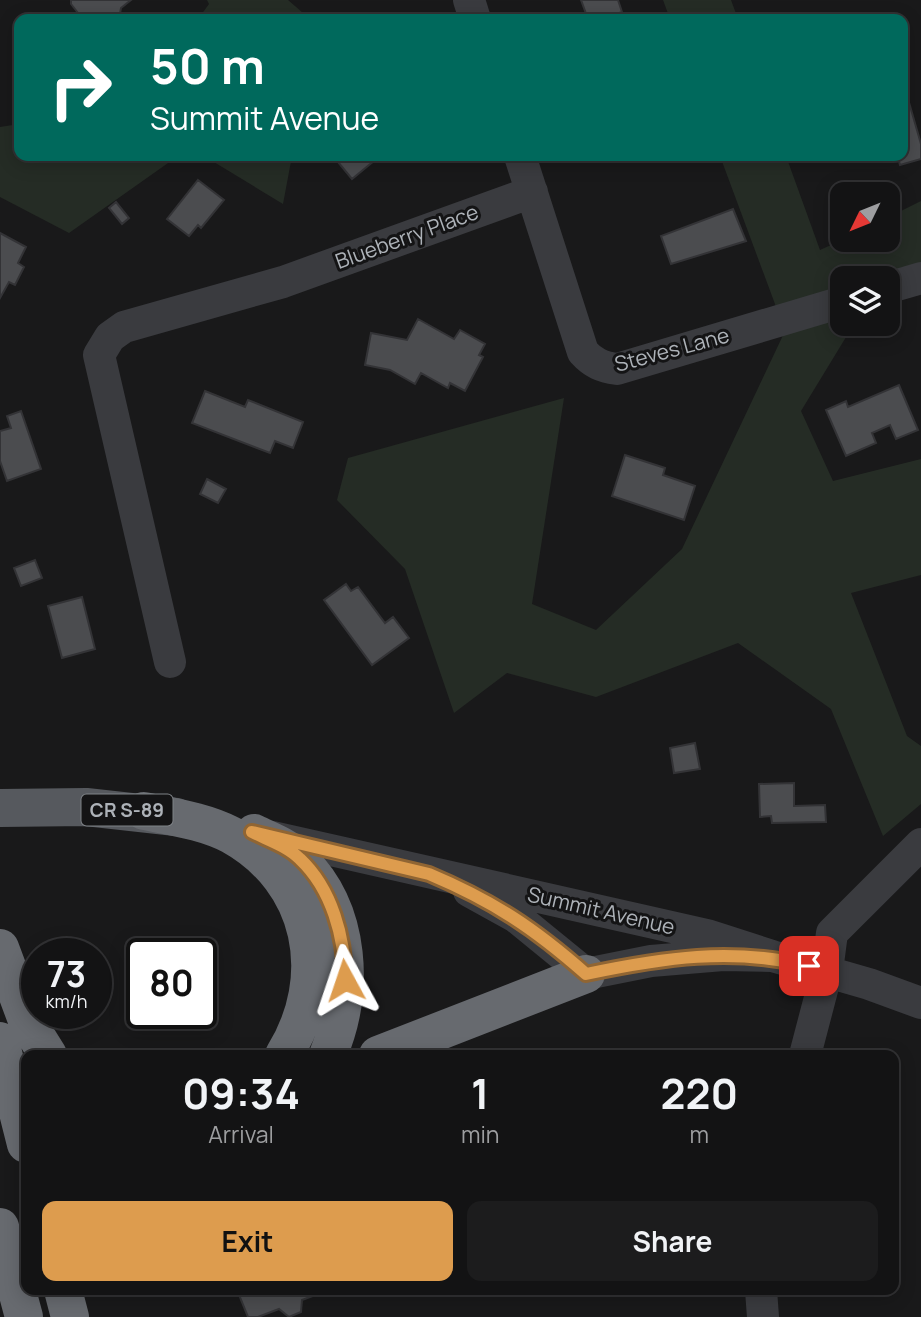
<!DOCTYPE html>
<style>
:root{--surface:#131314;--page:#1c1c1d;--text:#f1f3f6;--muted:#9d9ea0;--line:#323234;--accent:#dd9c4e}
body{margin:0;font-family:Manrope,sans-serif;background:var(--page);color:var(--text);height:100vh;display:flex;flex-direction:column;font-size:26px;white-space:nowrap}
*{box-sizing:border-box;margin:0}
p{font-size:23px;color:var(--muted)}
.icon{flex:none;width:38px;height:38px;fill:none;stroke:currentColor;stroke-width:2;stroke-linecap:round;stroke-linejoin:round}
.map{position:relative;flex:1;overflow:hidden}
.panel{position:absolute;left:21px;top:1050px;width:878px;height:245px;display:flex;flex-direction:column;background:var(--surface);border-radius:14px;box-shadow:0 4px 18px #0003,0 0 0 2px var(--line)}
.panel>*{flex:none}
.hud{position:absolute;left:14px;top:14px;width:894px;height:147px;border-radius:14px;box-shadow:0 4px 18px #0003,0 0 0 2px var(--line);background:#00695c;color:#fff;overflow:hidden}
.needle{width:46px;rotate:227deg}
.buttons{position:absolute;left:830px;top:182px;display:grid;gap:14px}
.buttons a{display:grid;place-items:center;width:70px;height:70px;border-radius:14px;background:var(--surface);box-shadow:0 4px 18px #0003,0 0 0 2px var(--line);font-size:35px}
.speed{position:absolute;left:21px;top:938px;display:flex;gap:14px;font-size:35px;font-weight:700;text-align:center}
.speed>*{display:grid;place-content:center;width:91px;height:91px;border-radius:50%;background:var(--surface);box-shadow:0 4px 18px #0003,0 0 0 2px var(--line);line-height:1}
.speed small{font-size:18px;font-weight:400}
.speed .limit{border:4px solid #111;border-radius:10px;background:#fff;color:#111}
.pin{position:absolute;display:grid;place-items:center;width:60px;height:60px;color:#fff;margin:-30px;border-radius:14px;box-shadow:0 4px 10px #0006}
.me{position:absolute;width:77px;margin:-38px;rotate:355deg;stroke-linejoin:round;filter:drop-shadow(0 0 5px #0008)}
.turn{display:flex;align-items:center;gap:24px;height:147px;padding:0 21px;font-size:32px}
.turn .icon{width:91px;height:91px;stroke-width:2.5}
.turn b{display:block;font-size:49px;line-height:60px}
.eta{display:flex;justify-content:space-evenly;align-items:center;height:119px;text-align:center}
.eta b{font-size:42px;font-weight:700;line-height:49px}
.cta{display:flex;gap:14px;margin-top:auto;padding:14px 21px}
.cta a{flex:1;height:80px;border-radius:14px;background:var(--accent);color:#111;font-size:28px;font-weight:700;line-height:80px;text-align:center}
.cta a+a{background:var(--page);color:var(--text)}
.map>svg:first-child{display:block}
.green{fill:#252c25}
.building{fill:#4b4c4f;stroke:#333336;stroke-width:2}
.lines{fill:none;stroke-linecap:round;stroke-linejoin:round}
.minor{stroke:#3a3b3f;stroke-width:32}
.major{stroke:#56595e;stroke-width:38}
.highway{stroke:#676a6f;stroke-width:38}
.route-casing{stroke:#906533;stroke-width:18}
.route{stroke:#dd9c4e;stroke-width:12}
.labels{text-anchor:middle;stroke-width:6;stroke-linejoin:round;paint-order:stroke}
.shield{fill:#141415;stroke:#7f8387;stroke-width:2}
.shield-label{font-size:19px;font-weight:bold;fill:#adb2b8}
.street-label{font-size:21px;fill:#adb2b8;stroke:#141415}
</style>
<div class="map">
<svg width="921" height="1317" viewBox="0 0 921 1317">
<rect width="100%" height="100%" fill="#19191a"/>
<!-- green -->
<path class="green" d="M207,0H288L310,19H198L209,4Z
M663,0H731L738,19H670Z
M19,124V156H178L69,233L0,197V127Z
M204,156H292L283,204Z
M720,156H786L820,250L842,240H887V218L921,201V284L887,278H842V324H854L801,411L833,481L921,459V575L851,593L907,736L921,746V804L883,836L831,709L738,643L596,697L507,673L454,713L405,569L337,500L348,458L564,398L532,604L596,630L682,549L785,331Z"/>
<!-- building -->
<path class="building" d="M71,0H131L121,8L119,19L82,18L71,4Z
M581,0H618L622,12L616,14L618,19H588Z
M906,92L921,144V159L900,165L898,158L889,161L888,156H903V93Z
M333,156H380L352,179Z
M198,180L224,200L201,228L198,225L189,236L167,219Z
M116,202L129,218L122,224L109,208Z
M733,209L746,241L671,264L661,236Z
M0,233L26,247L18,263L24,267L15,285L9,282L0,298Z
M418,319L454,339L460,330L485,344L479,355L483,357L465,391L450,383L448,388L421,373L415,384L390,370L365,365L371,333L407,340Z
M899,385L918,430L896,439L890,425L872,433L876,443L846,456L826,410L846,401L848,407Z
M205,391L245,407L248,400L303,422L293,448L275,441L270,453L192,423Z
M21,411L41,469L7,481L0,461V431L11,428L7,416Z
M625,455L665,468L663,475L695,486L684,520L612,496Z
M207,479L226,489L218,503L200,494Z
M35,560L42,578L21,586L14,568Z
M346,584L351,591L358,587L385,623L393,617L409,638L372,665L324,600Z
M82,597L95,649L62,658L48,606Z
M695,743L700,769L674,773L670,748Z
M794,783V806L825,805L826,822L772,823L771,816L760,817L759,784Z
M237,1290H325L326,1291L302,1300L301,1312L289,1317L279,1309L258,1317H248Z"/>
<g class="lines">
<!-- minor -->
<path class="minor" d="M469,0L475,19
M520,156L583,352C593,363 602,367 617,369L842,302
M887,288L921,278
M170,662L99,355L110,337L124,327L283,282L532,192
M273,837L707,935L772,956
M469,891L516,917L586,974L651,961L723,955L772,956L869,984L921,1003
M805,1055L827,971L832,933L921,844
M761,1290L763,1317"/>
<!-- major -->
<path class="major" d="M0,808L86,807L176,817"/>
<!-- highway -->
<path class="highway" d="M144,811C173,817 204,821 231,835C314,881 332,977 284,1055
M254,833C270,841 288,847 300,860C352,911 355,992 328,1055
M0,948L28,1023L48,1055
M0,1041L26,1144
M378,1055L586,974
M0,1227L24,1317
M63,1290L70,1317"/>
</g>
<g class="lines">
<!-- route casing -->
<g class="route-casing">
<path id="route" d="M345,980C345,938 332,889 300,859C287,846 268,840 252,832L429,874C493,901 534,928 586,974C662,958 732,947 809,966"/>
</g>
<!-- route -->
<use href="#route" class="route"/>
</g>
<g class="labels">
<!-- shield labels -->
<rect class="shield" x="81.5" y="794.5" width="91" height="31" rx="5"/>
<g class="shield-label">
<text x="127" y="817">CR S-89</text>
</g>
<!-- street labels -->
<g class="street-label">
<text transform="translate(407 237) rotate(-20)" y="7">Blueberry Place</text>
<text transform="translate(672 350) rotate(-15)" y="7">Steves Lane</text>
<text transform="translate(601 911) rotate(13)" y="7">Summit Avenue</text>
</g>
</g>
</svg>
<div class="buttons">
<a><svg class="needle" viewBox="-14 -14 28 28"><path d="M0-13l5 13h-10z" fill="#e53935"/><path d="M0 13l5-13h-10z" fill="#9d9ea0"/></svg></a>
<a><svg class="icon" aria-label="layers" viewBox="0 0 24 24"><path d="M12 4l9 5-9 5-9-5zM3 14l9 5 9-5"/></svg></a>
</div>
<div class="speed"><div>73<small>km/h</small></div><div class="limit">80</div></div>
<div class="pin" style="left:809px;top:966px;background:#d93025"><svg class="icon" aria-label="arrive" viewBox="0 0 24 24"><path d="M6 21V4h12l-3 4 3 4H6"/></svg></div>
<svg class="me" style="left:345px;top:980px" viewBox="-20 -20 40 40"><path d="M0-17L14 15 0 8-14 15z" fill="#dd9c4e" stroke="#fff" stroke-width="4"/></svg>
<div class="hud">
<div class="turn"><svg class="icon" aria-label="right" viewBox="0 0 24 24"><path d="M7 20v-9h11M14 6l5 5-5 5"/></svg><div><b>50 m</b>Summit Avenue</div></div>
</div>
<section class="panel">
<div class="eta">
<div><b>09:34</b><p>Arrival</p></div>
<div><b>1</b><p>min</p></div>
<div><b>220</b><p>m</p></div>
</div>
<div class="cta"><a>Exit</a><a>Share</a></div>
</section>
</div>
